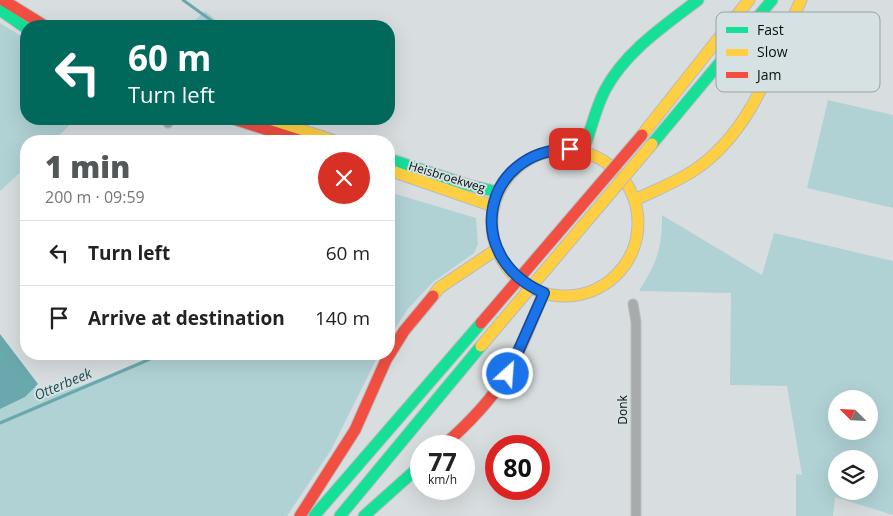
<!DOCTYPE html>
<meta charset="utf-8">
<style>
:root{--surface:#fff;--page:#f2f2f2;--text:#222;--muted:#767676;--line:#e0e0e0;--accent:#525758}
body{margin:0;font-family:"Open Sans",sans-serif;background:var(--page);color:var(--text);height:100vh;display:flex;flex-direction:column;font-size:19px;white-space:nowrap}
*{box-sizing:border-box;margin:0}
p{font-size:16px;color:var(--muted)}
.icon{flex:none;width:28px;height:28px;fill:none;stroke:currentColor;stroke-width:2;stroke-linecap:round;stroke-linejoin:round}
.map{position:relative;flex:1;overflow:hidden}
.drawer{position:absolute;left:20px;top:135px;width:375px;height:225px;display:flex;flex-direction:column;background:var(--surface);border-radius:20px;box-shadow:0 5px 20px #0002}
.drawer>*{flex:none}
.banner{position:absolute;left:20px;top:20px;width:375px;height:105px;border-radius:20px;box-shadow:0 5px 20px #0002;background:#00695c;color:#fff;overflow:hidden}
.needle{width:32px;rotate:294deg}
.buttons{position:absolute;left:828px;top:390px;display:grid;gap:10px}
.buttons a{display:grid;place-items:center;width:50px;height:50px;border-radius:50%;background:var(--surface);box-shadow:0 5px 20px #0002;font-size:25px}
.speed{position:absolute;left:410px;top:435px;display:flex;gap:10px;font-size:25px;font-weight:700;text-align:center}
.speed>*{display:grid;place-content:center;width:65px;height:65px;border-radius:50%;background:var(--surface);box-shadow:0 5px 20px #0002;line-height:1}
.speed small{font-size:12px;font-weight:400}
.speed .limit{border:8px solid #d22;background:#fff;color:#111}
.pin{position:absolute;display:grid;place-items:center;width:42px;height:42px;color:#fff;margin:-21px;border-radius:10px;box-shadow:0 2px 8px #0006}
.me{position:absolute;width:55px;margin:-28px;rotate:26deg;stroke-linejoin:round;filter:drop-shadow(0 0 4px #0008)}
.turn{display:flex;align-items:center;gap:18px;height:105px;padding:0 25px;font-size:22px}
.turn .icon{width:65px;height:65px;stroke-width:2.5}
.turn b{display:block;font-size:35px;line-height:42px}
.round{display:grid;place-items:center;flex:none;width:52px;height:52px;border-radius:26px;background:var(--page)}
.overview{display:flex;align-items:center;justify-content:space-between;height:85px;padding:0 25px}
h1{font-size:30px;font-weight:800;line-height:38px;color:var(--accent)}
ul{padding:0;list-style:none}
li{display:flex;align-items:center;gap:15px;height:65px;padding:0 25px;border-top:1px solid var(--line)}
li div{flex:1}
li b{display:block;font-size:19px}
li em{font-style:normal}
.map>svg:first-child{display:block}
.green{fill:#b1d2d5;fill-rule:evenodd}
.water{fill:#69a9ad}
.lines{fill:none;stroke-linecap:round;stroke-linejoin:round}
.stream{stroke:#69a9ad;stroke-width:3}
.street-casing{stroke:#b8bcbd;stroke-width:11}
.fast-casing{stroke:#b8bcbd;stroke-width:13}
.slow-casing{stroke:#b8bcbd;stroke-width:13}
.jam-casing{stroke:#b8bcbd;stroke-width:13}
.street{stroke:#a8abab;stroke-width:9}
.fast{stroke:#16e098;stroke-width:11}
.slow{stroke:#ffcf43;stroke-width:11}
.jam{stroke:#f24e42;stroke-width:11}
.slow-bridge-casing{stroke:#b8bcbd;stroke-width:13;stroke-linecap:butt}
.jam-bridge-casing{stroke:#b8bcbd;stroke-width:13;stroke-linecap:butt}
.slow-bridge{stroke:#ffcf43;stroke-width:11}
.jam-bridge{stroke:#f24e42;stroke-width:11}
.route-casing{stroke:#114b97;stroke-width:12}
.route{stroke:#1a73e8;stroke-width:9}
.labels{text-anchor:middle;stroke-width:4;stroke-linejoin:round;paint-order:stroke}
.street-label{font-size:12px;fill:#0a0f0f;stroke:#d5e1e2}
.water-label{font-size:14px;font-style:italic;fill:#254d50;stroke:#d5e1e2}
.key{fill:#d5e1e2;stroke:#98a2a3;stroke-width:1}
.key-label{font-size:14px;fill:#0a0f0f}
</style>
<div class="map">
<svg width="893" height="516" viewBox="0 0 893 516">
<rect width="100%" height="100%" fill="#d8dedf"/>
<!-- green -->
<path class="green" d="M205,11L223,26H189Z
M0,23L26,39V119H76L53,141H26V167L0,191Z
M828,100L893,115V208L807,188Z
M389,192L476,218L478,244L474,253L433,282L407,310L389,338Z
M662,215L762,275L774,233L893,261V515L835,497L833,516H796V474L802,475L787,386L730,385L731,293L639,291C657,262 662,249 662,215ZM836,399H869V431H836ZM836,459H869V491H836Z
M171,354H379L331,450L287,516H0V398L33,385L48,397Z"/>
<!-- water -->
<path class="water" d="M0,334L38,384L25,397L0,409Z"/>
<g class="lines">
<!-- stream -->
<path class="stream" d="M183,0L219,26
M0,423L162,354"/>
<!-- street casing -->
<g class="street-casing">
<path id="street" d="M168,123L170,119
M633,304L636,322V516"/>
</g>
<!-- fast casing -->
<g class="fast-casing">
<path id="fast" d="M0,10L26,28
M652,144L772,0
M583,151C591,131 595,109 605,90C626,51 664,26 698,0
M389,159L468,185L498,192
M314,516L481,323
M340,516L481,346
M364,516L421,465"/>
</g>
<!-- slow casing -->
<g class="slow-casing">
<path id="slow" d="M267,119L335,141
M642,135L749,0
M492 223a73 73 0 1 1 146 0a73 73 0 1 1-146 0Z
M389,170L493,206
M635,200C655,190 677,182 696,169C753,130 773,60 801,0
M433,296L439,288L497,249"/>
</g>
<!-- jam casing -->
<g class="jam-casing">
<path id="jam" d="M3,0L45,26
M234,119L302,141
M443,446C468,424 492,400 509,371C523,346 532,319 544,293
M300,516L355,430L386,360L404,331L433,296"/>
</g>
<!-- street -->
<use href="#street" class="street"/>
<!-- fast -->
<use href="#fast" class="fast"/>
<!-- slow -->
<use href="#slow" class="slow"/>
<!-- jam -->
<use href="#jam" class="jam"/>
<!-- slow-bridge casing -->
<g class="slow-bridge-casing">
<path id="slow-bridge" d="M481,346L652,144"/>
</g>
<!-- jam-bridge casing -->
<g class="jam-bridge-casing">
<path id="jam-bridge" d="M481,323L642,135"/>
</g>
<!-- slow-bridge -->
<use href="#slow-bridge" class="slow-bridge"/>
<!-- jam-bridge -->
<use href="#jam-bridge" class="jam-bridge"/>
</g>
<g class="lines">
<!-- route casing -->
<g class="route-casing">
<path id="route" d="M508,374L544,293C461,257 482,150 570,149"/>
</g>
<!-- route -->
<use href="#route" class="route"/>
</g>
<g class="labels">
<!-- street labels -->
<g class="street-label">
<text transform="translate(447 177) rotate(17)" y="4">Heisbroekweg</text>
<text transform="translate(623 410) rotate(-90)" y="4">Donk</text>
</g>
<!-- water labels -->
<g class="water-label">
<text transform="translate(63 384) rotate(-23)" y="5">Otterbeek</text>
</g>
</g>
<!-- legend -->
<rect x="716" y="12" width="164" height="80" rx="8" class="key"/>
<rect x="726" y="27" width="22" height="6" fill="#16e098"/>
<rect x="726" y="49" width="22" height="7" fill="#ffcf43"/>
<rect x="726" y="72" width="22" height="6" fill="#f24e42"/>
<g class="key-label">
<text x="757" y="35">Fast</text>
<text x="757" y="57">Slow</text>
<text x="757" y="80">Jam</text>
</g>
</svg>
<div class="buttons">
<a><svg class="needle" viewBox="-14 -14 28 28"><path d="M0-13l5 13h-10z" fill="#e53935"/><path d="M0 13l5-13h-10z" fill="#767676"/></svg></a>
<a><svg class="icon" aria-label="layers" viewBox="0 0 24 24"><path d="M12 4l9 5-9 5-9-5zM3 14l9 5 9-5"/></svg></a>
</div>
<div class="speed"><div>77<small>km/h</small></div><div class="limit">80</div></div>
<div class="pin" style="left:570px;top:149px;background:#d93025"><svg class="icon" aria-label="arrive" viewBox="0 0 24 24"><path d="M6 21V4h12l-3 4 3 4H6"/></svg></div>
<svg class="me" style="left:508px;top:374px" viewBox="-20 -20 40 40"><circle r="17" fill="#1a73e8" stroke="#fff" stroke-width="3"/><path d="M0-11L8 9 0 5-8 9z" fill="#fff"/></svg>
<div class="banner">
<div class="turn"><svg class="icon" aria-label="left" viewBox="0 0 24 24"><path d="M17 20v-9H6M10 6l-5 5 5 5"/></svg><div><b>60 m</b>Turn left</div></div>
</div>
<section class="drawer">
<div class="overview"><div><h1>1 min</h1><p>200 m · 09:59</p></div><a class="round" style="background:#d93025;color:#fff"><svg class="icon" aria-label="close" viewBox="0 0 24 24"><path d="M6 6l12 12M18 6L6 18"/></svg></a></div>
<ul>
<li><svg class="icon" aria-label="left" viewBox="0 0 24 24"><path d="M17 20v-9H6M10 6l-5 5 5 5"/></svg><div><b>Turn left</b></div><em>60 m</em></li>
<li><svg class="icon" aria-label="arrive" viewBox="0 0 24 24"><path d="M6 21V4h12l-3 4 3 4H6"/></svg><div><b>Arrive at destination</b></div><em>140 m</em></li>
</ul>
</section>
</div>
